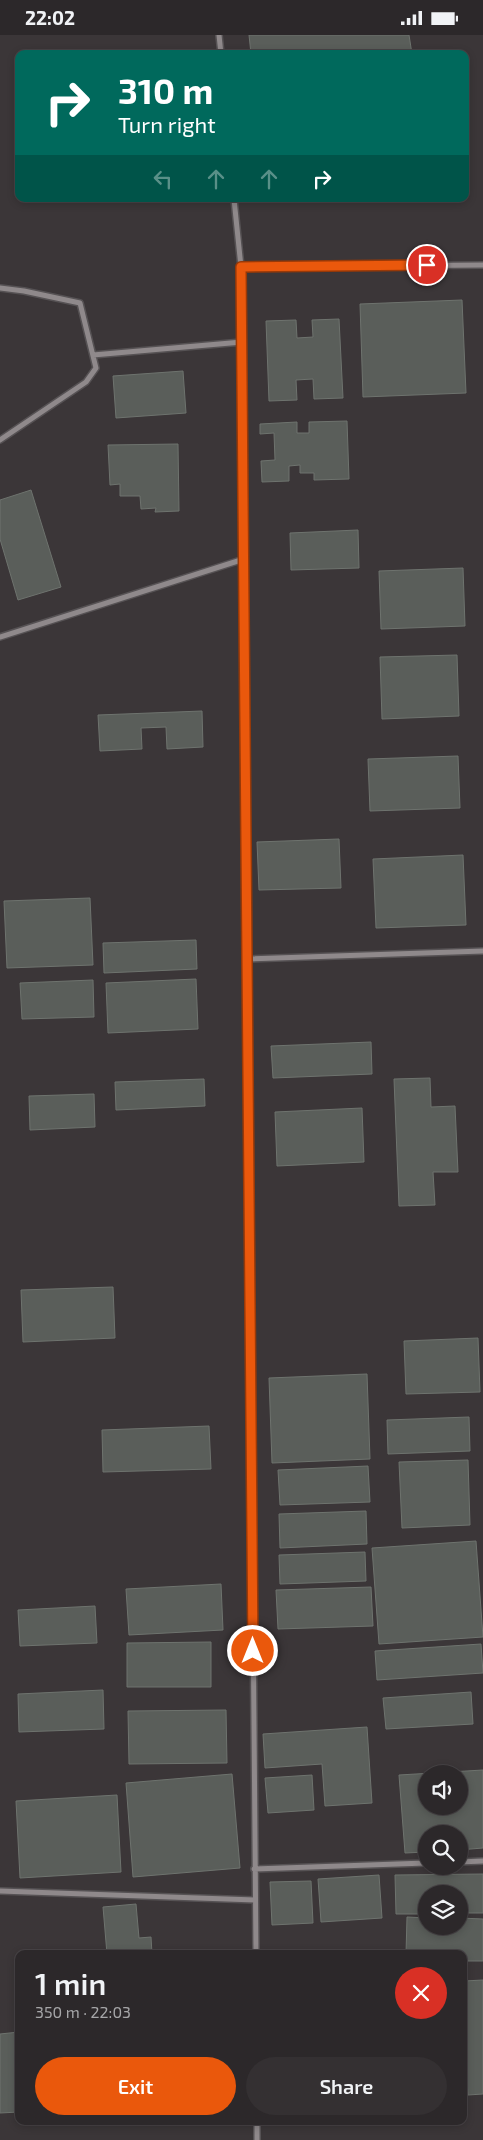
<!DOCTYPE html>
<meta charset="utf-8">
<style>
:root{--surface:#2c282a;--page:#343032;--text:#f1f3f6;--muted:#a6a6a8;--line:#484447;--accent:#ea580c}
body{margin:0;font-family:"Exo 2",sans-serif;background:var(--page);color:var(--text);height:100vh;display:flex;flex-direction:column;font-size:19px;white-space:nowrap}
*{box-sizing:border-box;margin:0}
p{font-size:16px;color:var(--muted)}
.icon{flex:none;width:28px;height:28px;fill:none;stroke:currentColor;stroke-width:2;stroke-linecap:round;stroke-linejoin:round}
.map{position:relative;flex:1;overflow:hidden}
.side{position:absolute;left:15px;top:1915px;width:452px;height:175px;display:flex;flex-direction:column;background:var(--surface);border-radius:10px;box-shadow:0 2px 8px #0003,0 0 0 1px var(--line)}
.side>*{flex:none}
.banner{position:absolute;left:15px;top:15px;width:454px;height:152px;border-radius:10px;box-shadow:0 2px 8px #0003,0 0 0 1px var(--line);background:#00695c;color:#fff;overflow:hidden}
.tools{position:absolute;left:418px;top:1730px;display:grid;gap:10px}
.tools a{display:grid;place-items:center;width:50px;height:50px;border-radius:50%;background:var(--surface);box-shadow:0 2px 8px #0003,0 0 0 1px var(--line);font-size:25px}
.pin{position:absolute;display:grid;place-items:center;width:42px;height:42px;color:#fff;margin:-21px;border:2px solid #fff;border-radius:50%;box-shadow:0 1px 5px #0007}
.me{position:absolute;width:55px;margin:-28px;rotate:0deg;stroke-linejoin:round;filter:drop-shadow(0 0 4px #0008)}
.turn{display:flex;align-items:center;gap:18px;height:105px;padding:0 20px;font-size:22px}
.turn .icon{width:65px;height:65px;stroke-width:2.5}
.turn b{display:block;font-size:35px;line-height:42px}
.lanes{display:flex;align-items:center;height:48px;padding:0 20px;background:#0003;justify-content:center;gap:25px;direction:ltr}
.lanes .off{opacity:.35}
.round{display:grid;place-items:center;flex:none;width:52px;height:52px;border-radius:26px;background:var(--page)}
.head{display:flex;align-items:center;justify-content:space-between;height:85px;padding:0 20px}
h1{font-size:30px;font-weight:600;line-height:38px}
.action{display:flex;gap:10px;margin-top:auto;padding:10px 20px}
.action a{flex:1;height:58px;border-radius:30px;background:var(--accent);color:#fff;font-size:20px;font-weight:600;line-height:58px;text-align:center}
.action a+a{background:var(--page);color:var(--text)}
.status{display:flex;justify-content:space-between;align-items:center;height:35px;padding:0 25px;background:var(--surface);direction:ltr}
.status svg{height:14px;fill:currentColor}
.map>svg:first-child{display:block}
.building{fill:#5a5e5a;stroke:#6e736e;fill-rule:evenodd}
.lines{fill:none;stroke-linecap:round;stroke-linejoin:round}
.street-casing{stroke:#565254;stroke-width:8}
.street{stroke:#8f898b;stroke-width:5}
.route-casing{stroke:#983908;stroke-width:12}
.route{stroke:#ea580c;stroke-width:9}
</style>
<div class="status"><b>22:02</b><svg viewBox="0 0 49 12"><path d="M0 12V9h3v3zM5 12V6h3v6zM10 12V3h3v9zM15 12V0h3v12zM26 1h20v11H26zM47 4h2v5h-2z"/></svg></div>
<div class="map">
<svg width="483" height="2105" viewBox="0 0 483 2105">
<rect width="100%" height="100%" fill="#3b3638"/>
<!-- building -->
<path class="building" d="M249,0H409L412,19H251Z
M462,265L466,358L363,362L360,269Z
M339,284L343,363L314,364L313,344L296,345L297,365L269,366L266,286L296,285L297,303L313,302L312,285Z
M183,336L186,378L116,383L113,341Z
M347,386L349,444L314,445V438H300V430L289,431V446L262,447L261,426L275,425L274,398L260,399V389L297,387V398H309V387Z
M178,409L179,476L155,477L156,473L141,474L140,461H120V449L110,450L108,410Z
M31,455L61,552L18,565L0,504V465Z
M358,495L359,533L291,535L290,498Z
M463,533L465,591L381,594L379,536Z
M457,620L459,681L382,684L380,622Z
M202,676L203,712L167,714L166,692L141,693L142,714L100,716L98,680Z
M458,721L460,773L370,776L368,724Z
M339,804L341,853L259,855L257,807Z
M463,820L466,890L376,893L373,824Z
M90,863L93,930L7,933L4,866Z
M196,905L197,934L104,938L103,908Z
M196,944L198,994L108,998L106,948Z
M93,945L94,982L22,984L20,948Z
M371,1007L372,1039L273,1043L271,1011Z
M430,1043L431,1072L455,1071L458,1137H433L435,1170L399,1171L394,1044Z
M204,1044L205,1071L116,1075L115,1047Z
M94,1059L95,1092L30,1095L29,1061Z
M362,1073L364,1127L277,1131L275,1077Z
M113,1252L115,1303L23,1307L21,1255Z
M478,1303L480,1357L406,1359L404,1306Z
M367,1339L370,1424L272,1428L269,1343Z
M469,1382L470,1416L388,1419L387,1385Z
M209,1391L211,1434L103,1437L102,1395Z
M468,1425L470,1490L402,1493L399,1427Z
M368,1431L370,1467L280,1470L278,1435Z
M366,1476L367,1509L280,1513L279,1479Z
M476,1506L483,1602L379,1609L372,1513Z
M365,1517L366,1546L280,1549L279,1520Z
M221,1549L223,1595L129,1600L126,1554Z
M371,1552L373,1591L278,1594L276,1555Z
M95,1571L97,1608L20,1611L18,1575Z
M211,1607V1652H127V1608Z
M481,1609L483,1638L377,1645L375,1616Z
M103,1655L104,1694L19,1697L18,1659Z
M471,1657L473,1689L386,1694L383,1663Z
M226,1675L227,1728L129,1729L128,1676Z
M367,1692L372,1768L325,1771L322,1729L265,1733L263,1699Z
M483,1735V1813L459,1815V1799H426V1817L405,1818L399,1740ZM426,1739H459V1771H426Z
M232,1739L240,1833L133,1842L126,1748Z
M312,1740L314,1775L268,1778L265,1743Z
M117,1760L121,1837L20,1843L16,1766Z
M483,1839V1878H459V1859H426V1879H396L395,1840Z
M379,1840L382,1883L321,1887L318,1844Z
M311,1846L313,1888L272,1890L270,1847Z
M136,1869L139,1903L151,1902L152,1919H107L103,1872Z
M407,1882L426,1883V1891H459V1883L483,1884V1926H464V1919H406Z
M483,1945V2059L468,2060L464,1994V1946Z
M19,1997V2077L0,2078V1999Z"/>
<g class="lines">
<!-- street casing -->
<g class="street-casing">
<path id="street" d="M219,0L221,19
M234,164L241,232L242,307L256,1919
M241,232L483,230
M0,253L24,256L80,268L96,333L86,347L0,405
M93,320L242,307
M0,602L244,524
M247,924L483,916
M459,1827L483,1826
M254,1834L426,1828
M0,1856L255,1865
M257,2086V2105"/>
</g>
<!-- street -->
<use href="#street" class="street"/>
</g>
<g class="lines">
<!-- route casing -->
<g class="route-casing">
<path id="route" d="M253,1616L241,232L427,230"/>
</g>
<!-- route -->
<use href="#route" class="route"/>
</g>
</svg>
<div class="tools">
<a><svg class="icon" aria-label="sound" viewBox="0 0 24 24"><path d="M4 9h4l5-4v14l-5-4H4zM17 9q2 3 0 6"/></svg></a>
<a><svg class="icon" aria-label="search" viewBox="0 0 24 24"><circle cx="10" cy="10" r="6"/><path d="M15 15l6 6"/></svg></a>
<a><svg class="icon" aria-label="layers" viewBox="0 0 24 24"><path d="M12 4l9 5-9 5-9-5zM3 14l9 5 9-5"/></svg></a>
</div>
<div class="pin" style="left:427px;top:230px;background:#d93025"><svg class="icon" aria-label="arrive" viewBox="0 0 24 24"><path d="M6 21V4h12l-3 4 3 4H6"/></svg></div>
<svg class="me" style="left:253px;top:1616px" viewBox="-20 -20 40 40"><circle r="17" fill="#ea580c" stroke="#fff" stroke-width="3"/><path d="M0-11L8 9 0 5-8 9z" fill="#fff"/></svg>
<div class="banner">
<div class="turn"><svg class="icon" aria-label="right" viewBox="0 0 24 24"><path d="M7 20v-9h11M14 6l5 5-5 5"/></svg><div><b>310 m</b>Turn right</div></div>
<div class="lanes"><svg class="icon off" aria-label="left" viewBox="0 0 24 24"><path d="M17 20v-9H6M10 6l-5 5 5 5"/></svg><svg class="icon off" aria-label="ahead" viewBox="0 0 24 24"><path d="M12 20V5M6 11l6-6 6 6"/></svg><svg class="icon off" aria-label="ahead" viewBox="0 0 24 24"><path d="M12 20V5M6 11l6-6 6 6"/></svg><svg class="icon" aria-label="right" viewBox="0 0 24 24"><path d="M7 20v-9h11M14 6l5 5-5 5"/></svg></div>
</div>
<section class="side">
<div class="head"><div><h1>1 min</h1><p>350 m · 22:03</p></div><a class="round" style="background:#d93025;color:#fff"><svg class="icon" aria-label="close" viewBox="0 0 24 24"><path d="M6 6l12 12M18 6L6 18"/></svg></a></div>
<div class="action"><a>Exit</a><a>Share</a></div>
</section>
</div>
